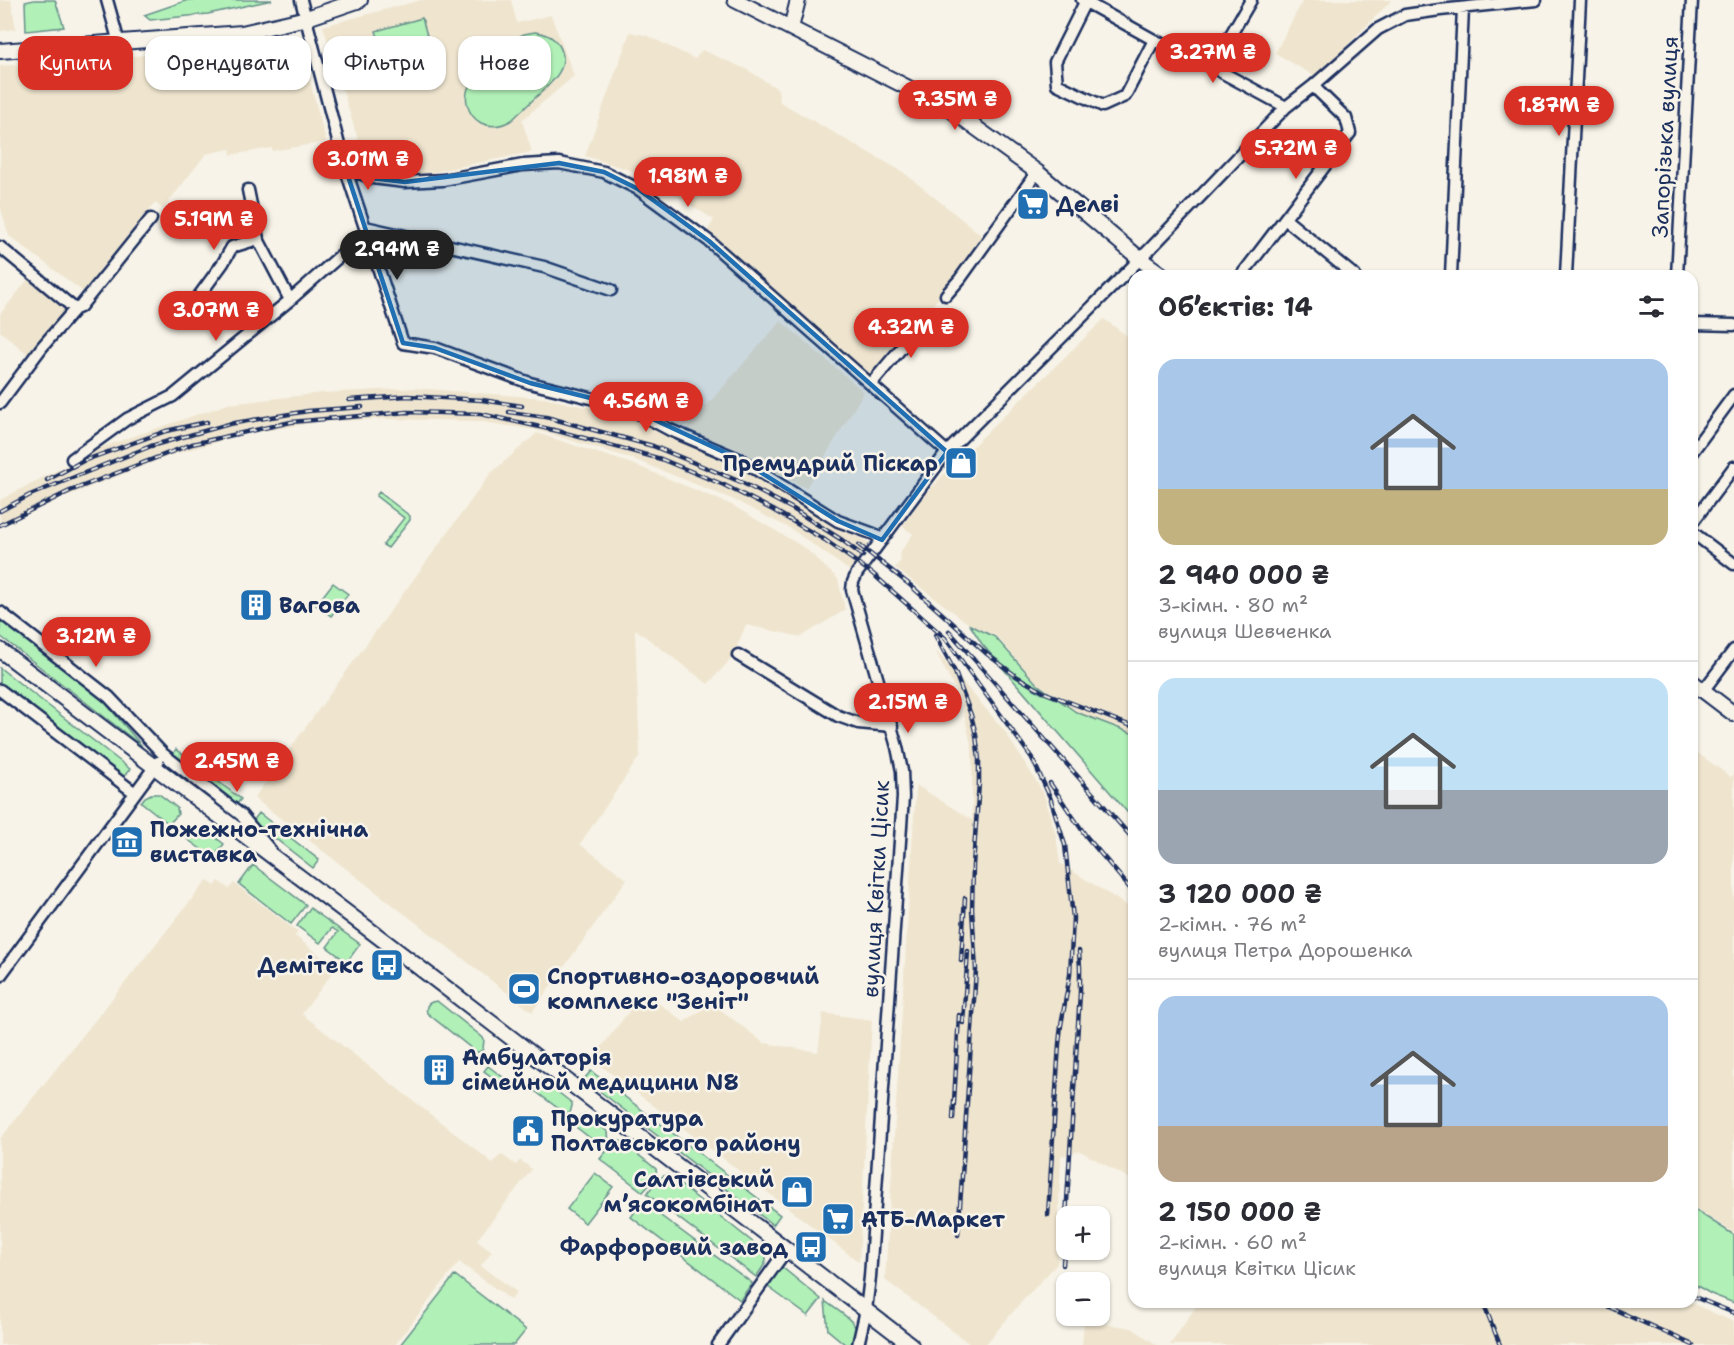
<!DOCTYPE html>
<html lang="uk">
<head>
<meta charset="utf-8">
<style>
  :root { --surface:#fff; --page:#f2f2f3; --text:#2b2b33; --muted:#7c7c81; --line:#e1e1e2; --accent:#d93025 }
  body { margin:0; font-family:"Shantell Sans",sans-serif; background:var(--page); color:var(--text); height:100vh; display:flex; flex-direction:column; font-size:22px; white-space:nowrap }
  * { box-sizing:border-box; margin:0 }
  p { font-size:20px; color:var(--muted) }
  .icon { flex:none; width:33px; height:33px; fill:none; stroke:currentColor; stroke-width:2; stroke-linecap:round; stroke-linejoin:round }
  .map { position:relative; flex:1; overflow:hidden }
  .side { position:absolute; left:1128px; top:270px; width:570px; height:1038px; display:flex; flex-direction:column; background:var(--surface); border-radius:18px; box-shadow:0 2px 4px #0004 }
  .side>* { flex:none }
  .top-card { position:absolute; left:18px; top:36px; width:570px; height:54px; display:flex; gap:12px }
  .tools { position:absolute; left:1056px; top:1206px; display:grid; gap:12px }
  .tools a { display:grid; place-items:center; width:54px; height:54px; border-radius:12px; background:var(--surface); box-shadow:0 2px 4px #0004; font-size:30px }
  .price { position:absolute; translate:-50% -51px; padding:0 14px; border-radius:21px; background:var(--accent); color:#fff; font-size:20px; line-height:39px; filter:drop-shadow(0 2px 3px #0008) }
  .price::after { content:''; position:absolute; left:50%; top:36px; width:18px; height:14px; margin-left:-9px; background:inherit; clip-path:polygon(0 0,100% 0,50% 100%) }
  .price.on { background:#222; color:#fff }
  ul { padding:0; list-style:none }
  li { display:grid; align-content:center; gap:12px; height:318px; padding:0 30px }
  li+li { border-top:2px solid var(--line) }
  li span { display:grid; place-items:center; height:186px; border-radius:18px; color:#555 }
  li>.icon { margin-inline-start:auto }
  span .icon { width:108px; height:108px; fill:#fffc; stroke-width:1 }
  li b { font-size:26px }
  h2 { display:flex; justify-content:space-between; align-items:center; height:72px; padding:0 30px; font-size:26px }
  .tag { padding:0 21px; border-radius:18px; background:var(--surface); box-shadow:0 2px 4px #0004; font-size:21px; line-height:54px }
  .tag.on { background:var(--accent); color:#fff }
  .map>svg:first-child { display:block }
  .built { fill:#efe5cf }
  .green { fill:#b1f0b7; stroke:#66908a; stroke-width:1.5 }
  .lines { fill:none; stroke-linecap:round; stroke-linejoin:round }
  .minor-casing { stroke:#1b2f5e; stroke-width:15 }
  .major-casing { stroke:#1b2f5e; stroke-width:18 }
  .minor { stroke:#f7f3e8; stroke-width:10 }
  .major { stroke:#f7f3e8; stroke-width:14 }
  .rail-casing { stroke:#1b2f5e; stroke-width:4.5 }
  .rail { stroke:#f7f3e8; stroke-width:2; stroke-dasharray:7; stroke-linecap:butt }
  .marked { fill:#1f6fb2; fill-opacity:0.2; stroke:#1f6fb2; stroke-width:4.5; stroke-linejoin:round }
  .labels { text-anchor:middle; dominant-baseline:central; stroke-width:5; stroke-linejoin:round; paint-order:stroke }
  .street-label { font-size:22px; fill:#1b2f5e; stroke:#f7f3e8 }
  .poi-label { font-size:22px; font-weight:bold; fill:#1b2f5e; stroke:#f7f3e8; text-anchor:start }
</style>
</head>
<body>
<div class="map">
<svg width="1734" height="1345" viewBox="0 0 1734 1345">
  <rect width="100%" height="100%" fill="#f7f3e8"/>
  <filter id="ink" filterUnits="userSpaceOnUse"><feTurbulence type="fractalNoise" baseFrequency=".0167" numOctaves="2"/><feDisplacementMap in="SourceGraphic" scale="12" xChannelSelector="R" yChannelSelector="G"/><feConvolveMatrix kernelMatrix="1 2 1 2 8 2 1 2 1" color-interpolation-filters="sRGB"/></filter>
  <g filter="url(#ink)">
    <path class="built" d="M0,0H11L16,29L0,31Z
      M421,0H511L517,23L551,15L574,76L522,120L532,152L424,174L367,169L323,26Z
      M1303,0H1392L1316,77L1275,53Z
      M630,32L648,36L695,59L702,50L746,69L778,89L780,102L903,172L985,238L953,281L872,377L708,230L714,220L645,175L585,156Z
      M270,42L298,54H303L326,142L272,151V148L231,155L230,149L206,154L163,209L155,203L86,294L9,236L0,206V66L213,50Z
      M30,277L69,310L31,357L0,331V314Z
      M1104,319L1134,341V752L1037,683L996,636L969,624L895,568L901,560L899,554L913,534L902,526L921,500L943,475Z
      M781,321L864,392L806,488L686,429Z
      M415,388L544,398L639,418L732,461L820,512L871,545L850,571L791,529L732,499L633,459L536,430L475,421L384,419L318,422L245,434L171,455L67,496L0,527V500L99,448L228,404L322,393Z
      M537,433L635,465L732,505L805,548L838,579L845,610L801,637L746,625L732,658L708,684L635,629L640,756L580,844L627,879L532,1012L254,798L491,473Z
      M935,650L1004,730L1043,792L1056,835L1060,863L1134,910V1181L1080,1151L1061,1156L1057,1264L1018,1306L985,1345H971L885,1280L916,785L972,820V749L961,701Z
      M1692,749L1731,777L1734,774V1233L1692,1206Z
      M207,880L215,886L219,881L229,889L234,883L298,932L295,936L336,968L302,1014L493,1163L501,1154L516,1165L520,1160L532,1169L477,1240L492,1251L481,1266L517,1292L511,1300L459,1262L395,1345H0V1139Z
      M644,992L684,1022L712,1003L764,1043L818,1052L823,1013L872,1020L859,1262L592,1059Z
      M1199,1302H1689L1734,1322V1345H1170Z
      M1084,1321L1132,1328L1157,1345H1082Z"/>
    <path class="green" d="M34,0H55L64,27L26,31L25,2Z
      M188,0H272L208,14L150,20L144,15Z
      M422,18L434,60L389,73L376,31Z
      M535,32C544,33 553,36 559,45C572,67 551,83 536,97C528,105 520,112 512,120C502,126 492,128 481,123C467,115 462,96 471,83C481,69 505,50 518,37L524,34Z
      M379,492L410,516V520L388,548L383,545L404,518L376,496Z
      M333,583L348,594L331,616L316,605Z
      M0,615L90,685L142,746L0,636Z
      M970,625L995,637L1037,684L1076,712L1134,734V820L982,644Z
      M0,668L130,769L121,780L0,686Z
      M176,749L241,799L235,806L171,757Z
      M151,794H159L177,808L178,814L169,824L141,802L145,797Z
      M259,813L319,860L313,868L253,821Z
      M200,828L205,829L224,844L213,858L187,839L194,831Z
      M253,865L306,905L291,924L239,884Z
      M310,908L360,944L347,962L327,947L338,932L332,928L320,943L297,926Z
      M437,1001L481,1036L484,1039L483,1049L479,1052H476L427,1013C425,1005 429,1002 437,1001Z
      M488,1066L516,1087L512,1092L484,1071Z
      M591,1071L780,1215L773,1225L584,1079Z
      M536,1078L541,1079L572,1103V1106L570,1113L563,1112L531,1088L530,1085Z
      M585,1114L608,1132L609,1142L603,1148L572,1124L581,1115Z
      M621,1141L656,1169C658,1178 648,1186 643,1192L600,1159L614,1142Z
      M595,1173L613,1187L585,1223L567,1209Z
      M668,1175L764,1251C770,1260 762,1268 756,1277L647,1194C653,1186 658,1176 668,1175Z
      M642,1202L752,1283L740,1300L631,1217Z
      M1692,1208L1734,1235V1303L1711,1294L1692,1283Z
      M778,1268H783L821,1299L808,1316L764,1284Z
      M455,1275L526,1330L514,1345H400Z
      M825,1301C832,1307 857,1321 856,1331C856,1335 853,1341 852,1345H846L828,1330Z"/>
    <g class="lines">
      <defs>
        <path id="minor" d="M107,0L119,43
          M301,0L344,164L403,343L435,348L530,383L627,407L670,430L741,460L838,521L874,534L882,540
          M1082,0L1154,40L1212,67L1286,107L1313,86L1378,29L1405,15L1440,10L1536,0
          M1085,2L1055,62L1057,84L1103,106L1125,96L1154,40
          M1212,67L1251,0
          M344,164L357,172L372,178L405,182L443,180L523,165L559,163L604,172L638,189L709,241L947,452
          M248,190L258,239L290,300
          M1285,219L1355,276
          M365,227L544,267L611,290
          M0,247L75,309
          M1241,276L1350,133L1346,118L1313,86
          M1451,276L1463,8
          M1566,276L1580,0
          M1677,276L1692,0
          M946,295L960,279L1037,172
          M196,300L223,263L232,247L258,239
          M1692,324L1734,325
          M871,384L930,314
          M0,403L42,347L75,309L80,307L151,219
          M1692,452L1734,395
          M72,459L127,419L173,396L290,300L367,232
          M1692,523L1734,467
          M1692,532L1734,564
          M0,612L109,697L163,754L241,815L271,851
          M738,655L838,716L858,723L892,726
          M0,690L135,793
          M1703,691L1734,650
          M0,976L158,762
          M718,1345L787,1249
          M858,1345L866,1310L870,1277L903,797L902,771L897,747L852,590L853,582L857,573L947,452L1148,251L1286,107"/>
        <path id="major" d="M735,0L950,109L1037,172L1140,259L1164,276
          M791,28L798,0
          M0,51L242,33L307,18L360,0
          M0,650L437,981L911,1345
          M1692,682L1734,714"/>
      </defs>
      <use href="#minor" class="minor-casing"/>
      <use href="#major" class="major-casing"/>
      <use href="#minor" class="minor"/>
      <use href="#major" class="major"/>
      <defs>
        <path id="rail" d="M349,400L407,396L482,400L522,406
          M509,412L546,417L653,446L741,482L793,509L842,540L863,556
          M47,480L83,461L166,431L207,422
          M0,511L30,495L151,446L229,424L308,411L362,407
          M0,525L70,491L192,444L291,422L407,412L481,414L558,431L661,459L724,485L773,510L825,540L873,574L945,638L1032,758L1050,797L1065,845L1073,918L1070,975L1061,1025L1059,1044L1048,1215
          M859,545L910,585L987,654L1016,676L1043,692L1134,727
          M949,631L1134,840
          M935,635L955,672L971,715L976,735L979,760V783L973,865L972,910L976,970L958,1235
          M1050,783L1086,836L1134,893
          M961,961L965,898
          M963,1023L968,951
          M953,1119L959,1015
          M1063,1265L1080,993V968L1079,951
          M1692,1296L1734,1313
          M1483,1302L1500,1345
          M1598,1302L1693,1345"/>
      </defs>
      <use href="#rail" class="rail-casing"/>
      <use href="#rail" class="rail"/>
    </g>
  </g>
  <path class="marked" d="M559,163L604,172L638,189L709,241L947,452L882,540L838,521L741,460L627,407L530,383L435,348L403,343L344,164L372,178L405,182Z"/>
  <defs>
    <symbol id="supermarket-square" viewBox="-11 -11 22 22"><rect x="-9" y="-9" width="18" height="18" rx="4" fill="#1f6fb2" stroke="#f7f3e8"/><path d="M-6-5.5h2.5l.6 2H6L4.5 2H-2.5L-4.4-4H-6ZM-1.5 3.2a1.3 1.3 0 1 0 .1 0ZM3 3.2a1.3 1.3 0 1 0 .1 0Z" fill="#fff"/></symbol>
    <symbol id="shop-square" viewBox="-11 -11 22 22"><rect x="-9" y="-9" width="18" height="18" rx="4" fill="#1f6fb2" stroke="#f7f3e8"/><path d="M-5-2.5h2.3a2.7 3.5 0 0 1 5.4 0H5L5.5 6h-11ZM-1.5-2.5h3a1.5 2.3 0 0 0-3 0Z" fill="#fff"/></symbol>
    <symbol id="building-square" viewBox="-11 -11 22 22"><rect x="-9" y="-9" width="18" height="18" rx="4" fill="#1f6fb2" stroke="#f7f3e8"/><path d="M-4-6H4V6H1V3H-1V6H-4ZM-2.5-4.3h1.7v1.8h-1.7ZM.8-4.3h1.7v1.8H.8ZM-2.5-1h1.7V.8h-1.7ZM.8-1h1.7V.8H.8Z" fill="#fff"/></symbol>
    <symbol id="museum-square" viewBox="-11 -11 22 22"><rect x="-9" y="-9" width="18" height="18" rx="4" fill="#1f6fb2" stroke="#f7f3e8"/><path d="M0-6L6-3V-2H-6V-3ZM-5-1h2V3h-2ZM-1-1h2V3h-2ZM3-1h2V3H3ZM-6 4H6V6H-6Z" fill="#fff"/></symbol>
    <symbol id="bus-square" viewBox="-11 -11 22 22"><rect x="-9" y="-9" width="18" height="18" rx="4" fill="#1f6fb2" stroke="#f7f3e8"/><path d="M-5-6H5V4H4V6H2V4H-2V6H-4V4H-5ZM-3.5-4V0h7V-4ZM-3.5 1.2v1.5H-2V1.2ZM2 1.2v1.5H3.5V1.2Z" fill="#fff"/></symbol>
    <symbol id="stadium-square" viewBox="-11 -11 22 22"><rect x="-9" y="-9" width="18" height="18" rx="4" fill="#1f6fb2" stroke="#f7f3e8"/><path d="M0-5a6.5 5 0 1 0 0 10a6.5 5 0 1 0 0-10ZM-3.5-1.8h7v3.6h-7Z" fill="#fff"/></symbol>
    <symbol id="civic-square" viewBox="-11 -11 22 22"><rect x="-9" y="-9" width="18" height="18" rx="4" fill="#1f6fb2" stroke="#f7f3e8"/><path d="M-.6-6.5H3V-4.5H.6V-3L4-1V1h2V6H-6V1h2V-1L-.6-3ZM-1.2 2.5V6h2.4V2.5Z" fill="#fff"/></symbol>
  </defs>
  <g fill-rule="evenodd">
    <use href="#supermarket-square" x="1014" y="185" width="38" height="38"/>
    <use href="#shop-square" x="942" y="444" width="38" height="38"/>
    <use href="#building-square" x="237" y="586" width="38" height="38"/>
    <use href="#museum-square" x="108" y="823" width="38" height="38"/>
    <use href="#bus-square" x="368" y="946" width="38" height="38"/>
    <use href="#stadium-square" x="505" y="970" width="38" height="38"/>
    <use href="#building-square" x="420" y="1051" width="38" height="38"/>
    <use href="#civic-square" x="509" y="1112" width="38" height="38"/>
    <use href="#shop-square" x="778" y="1173" width="38" height="38"/>
    <use href="#supermarket-square" x="819" y="1200" width="38" height="38"/>
    <use href="#bus-square" x="792" y="1228" width="38" height="38"/>
  </g>
  <g class="labels">
    <g class="street-label">
      <text transform="translate(1665 137) rotate(-87)">Запорізька вулиця</text>
      <text transform="translate(876 889) rotate(-87)">вулиця Квітки Цісик</text>
    </g>
    <g class="poi-label">
      <text x="1056" y="204">Делві</text>
      <text x="938" y="463" text-anchor="end">Премудрий Піскар</text>
      <text x="279" y="605">Вагова</text>
      <text x="150" y="829">Пожежно-технічна<tspan x="150" dy="25">виставка</tspan></text>
      <text x="364" y="965" text-anchor="end">Демітекс</text>
      <text x="547" y="976">Спортивно-оздоровчий<tspan x="547" dy="25">комплекс "Зеніт"</tspan></text>
      <text x="462" y="1057">Амбулаторія<tspan x="462" dy="25">сімейной медицини N8</tspan></text>
      <text x="551" y="1118">Прокуратура<tspan x="551" dy="25">Полтавського району</tspan></text>
      <text x="774" y="1179" text-anchor="end">Салтівський<tspan x="774" dy="25">мʼясокомбінат</tspan></text>
      <text x="861" y="1219">АТБ-Маркет</text>
      <text x="788" y="1247" text-anchor="end">Фарфоровий завод</text>
    </g>
  </g>
</svg>
<div class="tools">
<a>+</a>
<a>−</a>
</div>
<b class="price" style="left:1213px;top:84px">3.27M ₴</b>
<b class="price" style="left:955px;top:131px">7.35M ₴</b>
<b class="price" style="left:1559px;top:137px">1.87M ₴</b>
<b class="price" style="left:1296px;top:180px">5.72M ₴</b>
<b class="price" style="left:368px;top:191px">3.01M ₴</b>
<b class="price" style="left:688px;top:208px">1.98M ₴</b>
<b class="price" style="left:214px;top:251px">5.19M ₴</b>
<b class="price on" style="left:397px;top:281px">2.94M ₴</b>
<b class="price" style="left:216px;top:342px">3.07M ₴</b>
<b class="price" style="left:911px;top:359px">4.32M ₴</b>
<b class="price" style="left:646px;top:433px">4.56M ₴</b>
<b class="price" style="left:96px;top:668px">3.12M ₴</b>
<b class="price" style="left:908px;top:734px">2.15M ₴</b>
<b class="price" style="left:237px;top:793px">2.45M ₴</b>
<div class="top-card">
<a class="tag on">Купити</a>
<a class="tag">Орендувати</a>
<a class="tag">Фільтри</a>
<a class="tag">Нове</a>
</div>
<section class="side">
<h2>Об’єктів: 14<svg class="icon" aria-label="filters" viewBox="0 0 24 24"><path d="M4 7h16M4 17h16"/><circle cx="9" cy="7" r="2"/><circle cx="15" cy="17" r="2"/></svg></h2>
<ul>
<li><span style="background:linear-gradient(#a9c7e8 70%,#c2b280 0)"><svg class="icon" aria-label="home" viewBox="0 0 24 24"><path d="M3 11l9-7 9 7M6 9v11h12V9"/></svg></span><div><b>2 940 000 ₴</b><p>3-кімн. · 80 m²</p><p>вулиця Шевченка</p></div></li>
<li><span style="background:linear-gradient(#bfe0f5 60%,#9aa5b1 0)"><svg class="icon" aria-label="home" viewBox="0 0 24 24"><path d="M3 11l9-7 9 7M6 9v11h12V9"/></svg></span><div><b>3 120 000 ₴</b><p>2-кімн. · 76 m²</p><p>вулиця Петра Дорошенка</p></div></li>
<li><span style="background:linear-gradient(#a9c7e8 70%,#b9a48a 0)"><svg class="icon" aria-label="home" viewBox="0 0 24 24"><path d="M3 11l9-7 9 7M6 9v11h12V9"/></svg></span><div><b>2 150 000 ₴</b><p>2-кімн. · 60 m²</p><p>вулиця Квітки Цісик</p></div></li>
</ul>
</section>
</div>
</body>
</html>
